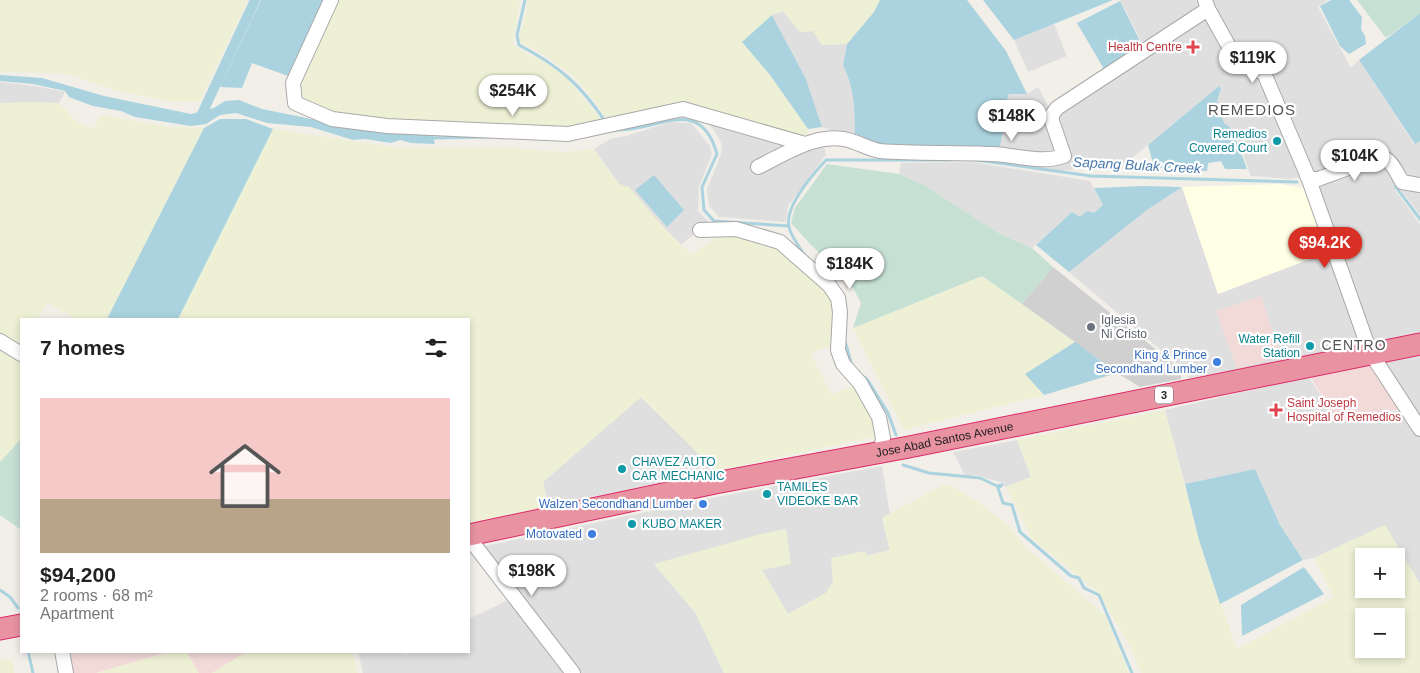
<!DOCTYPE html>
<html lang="en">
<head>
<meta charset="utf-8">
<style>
  :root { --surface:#fff; --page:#f6f6f6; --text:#222; --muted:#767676; --line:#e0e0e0; --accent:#d93025 }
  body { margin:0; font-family:Helvetica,sans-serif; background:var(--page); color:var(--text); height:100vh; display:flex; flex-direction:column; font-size:19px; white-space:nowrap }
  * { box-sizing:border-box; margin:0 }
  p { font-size:16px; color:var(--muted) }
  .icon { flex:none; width:28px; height:28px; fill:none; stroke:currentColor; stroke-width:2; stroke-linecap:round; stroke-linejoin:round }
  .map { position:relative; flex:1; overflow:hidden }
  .panel { position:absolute; left:20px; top:318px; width:450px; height:335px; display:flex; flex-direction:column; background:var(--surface); border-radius:0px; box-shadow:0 2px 8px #0003 }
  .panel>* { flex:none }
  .buttons { position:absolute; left:1355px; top:548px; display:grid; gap:10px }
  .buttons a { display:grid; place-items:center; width:50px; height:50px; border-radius:0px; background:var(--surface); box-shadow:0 2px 8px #0003; font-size:25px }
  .price { position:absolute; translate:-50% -42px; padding:0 11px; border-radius:18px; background:#fff; color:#222; font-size:16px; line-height:32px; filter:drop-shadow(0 1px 2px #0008) }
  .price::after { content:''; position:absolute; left:50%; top:30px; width:15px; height:11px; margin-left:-8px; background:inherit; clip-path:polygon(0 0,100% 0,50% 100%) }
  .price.on { background:var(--accent); color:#fff }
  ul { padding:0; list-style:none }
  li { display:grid; align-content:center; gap:10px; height:265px; padding:0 20px }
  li+li { border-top:1px solid var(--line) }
  li span { display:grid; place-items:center; height:155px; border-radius:0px; color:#555 }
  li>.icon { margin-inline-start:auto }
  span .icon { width:90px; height:90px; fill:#fffc; stroke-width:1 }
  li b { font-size:21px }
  h2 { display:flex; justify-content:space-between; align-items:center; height:60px; padding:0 20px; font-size:21px }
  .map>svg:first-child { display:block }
  .residential { fill:#e0dfdf }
  .commercial { fill:#f2dad9 }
  .education { fill:#ffffe5 }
  .religious { fill:#d0d0d0 }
  .farmland { fill:#eef0d5; fill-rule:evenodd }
  .wetland { fill:#c6e0d4 }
  .water { fill:#aad3df }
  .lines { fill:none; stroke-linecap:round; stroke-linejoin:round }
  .stream { stroke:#aad3df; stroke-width:3 }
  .canal { stroke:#aad3df; stroke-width:10 }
  .minor-casing { stroke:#a9a9a9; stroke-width:16 }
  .highway-casing { stroke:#dc2a67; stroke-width:23 }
  .minor { stroke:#fff; stroke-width:14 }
  .highway { stroke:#e892a2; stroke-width:21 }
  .health-dot { fill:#e0444e; stroke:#fff; stroke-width:2 }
  .culture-dot { fill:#0f9aa8; stroke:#fff; stroke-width:2 }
  .worship-dot { fill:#6b7280; stroke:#fff; stroke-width:2 }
  .shop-dot { fill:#3f7fe0; stroke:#fff; stroke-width:2 }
  .labels { text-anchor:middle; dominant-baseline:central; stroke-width:4.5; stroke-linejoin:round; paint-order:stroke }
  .shield { fill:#fff; stroke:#646464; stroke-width:1 }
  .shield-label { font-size:11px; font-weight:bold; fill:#222 }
  .health-label { font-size:12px; fill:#be3a42; stroke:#fff; text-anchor:end }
  .culture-label { font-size:12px; fill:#0d838f; stroke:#fff; text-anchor:start }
  .worship-label { font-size:12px; fill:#5b616d; stroke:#fff; text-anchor:start }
  .shop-label { font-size:12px; fill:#366cbe; stroke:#fff; text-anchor:end }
  .street-label { font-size:12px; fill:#222; stroke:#fff }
  .water-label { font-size:14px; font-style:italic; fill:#4a7aab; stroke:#fff }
  .neighbourhood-label { font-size:14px; letter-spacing:1px; fill:#555; stroke:#fff }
  .quarter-label { font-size:15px; letter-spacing:1px; fill:#555; stroke:#fff }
</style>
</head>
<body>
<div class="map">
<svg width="1420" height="673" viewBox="0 0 1420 673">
  <rect width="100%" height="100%" fill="#f2efe9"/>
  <path class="residential" d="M1120,0H1201L1204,8L1144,47Z
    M1207,0H1327L1318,7L1351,68L1359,60L1414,144L1420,141V215L1399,187L1385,155L1378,152L1366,160L1314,179L1266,72L1246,64Z
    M783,11L800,32L813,30L822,45L847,44L843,65L851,79L855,104V138L822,127L806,79L772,15Z
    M1206,16L1260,77L1304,176L1290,179L1251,176L1233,129L1224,124L1217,101L1221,89L1219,86L1126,163L1053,172L1032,170V160L1067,156L1057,112Z
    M1054,24L1067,56L1028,72L1014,40Z
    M0,82L35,86L65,92L59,103H0Z
    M1038,87L1050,109L1062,155L1018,157L1000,147L1003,129L1014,114L1006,105L1009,94H1027Z
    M671,122L691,123L710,146L712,154L699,187L698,211L709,222L681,245L619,184L594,149L610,139L626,136Z
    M709,123L823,142L826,155L788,206L786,222L719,217L709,206L707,189L722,152L721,142Z
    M1378,158L1393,173L1395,190L1420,224V334L1370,345L1314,181Z
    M972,162L1090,181L1103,205L1094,213L1080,218L1072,212L1032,248L1000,234L924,185L899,174L901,163Z
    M1182,187L1218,294L1331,251L1363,347L1189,378L1186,372L1175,362L1069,272L1147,210Z
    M1420,353V423L1378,360Z
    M1309,377L1338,423L1404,409L1420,432V584L1385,525L1314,558L1303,560L1280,525L1255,469L1185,484L1165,410Z
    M641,397L716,471L548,506L543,482Z
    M1017,440L1031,477L1006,487L1000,482L975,475L965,476L953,452Z
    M882,466L890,514L882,519L890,550L866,556L865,551L833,575V582L826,593L788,614L762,570L654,564L695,612L724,673H579L486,551L485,546L717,497Z
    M510,599L568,673H363L358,651H402L405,655L410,651H469V619Z"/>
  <path class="commercial" d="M1261,296L1281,356L1237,369L1216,311Z
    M1374,362L1404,408L1338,422L1310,376Z
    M64,651H173L96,673H69Z
    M186,651H248L212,673H199Z"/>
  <path class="education" d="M1280,184L1309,189L1331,251L1218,294L1182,187Z"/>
  <path class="religious" d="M1053,267L1174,364L1181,371V379L1140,387L1117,373L1022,304Z"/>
  <path class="farmland" d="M0,0H248L200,101L173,102L117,91L68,74L0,72Z
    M336,0H520L513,44L525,53L542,60L569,80L602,121L566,128L387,120L330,113L301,97L297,89Z
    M527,0H880L874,12L847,44L822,45L813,31L800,32L783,11L772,15L742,42L770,75L808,129V141L680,104L607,119L591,96L572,75L544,55L520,42L519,36L527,10Z
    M31,102L59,103L77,122L93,128L100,115L170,127L204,128L107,319H71L72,316L47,303L38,319H21V346L0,335V103Z
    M273,129L401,148H511L564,152L594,149L619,184L629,187L665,229L692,255L716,237L735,234L777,245L835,298L833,345L811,353L831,395L857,384L874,419L878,436L716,471L641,397L543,482L548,506L469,523V319H178Z
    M982,276L1075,342L1025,374L1044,395L904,430L853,328Z
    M0,346L21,359V439L0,462Z
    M1165,410L1199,540L1237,649L1334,597L1314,558L1385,525L1420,584V673H1141L1130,646L1098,592L1032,539L1006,487L1031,477L1017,440ZM1364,556H1396V589H1364ZM1364,616H1396V649H1364Z
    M943,485H951L985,507L1007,525L1030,551L1105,615L1129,673H724L695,612L654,564L761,534L786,529L791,564L762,570L788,614L826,593L833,582L831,558L865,551L866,556L890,550L882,518Z
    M173,651H186L199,673H96Z
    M248,651H352L358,673H212Z
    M12,659L15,673H0V661Z"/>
  <path class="wetland" d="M1357,0H1420V13L1386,38Z
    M827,164L899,174L924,185L1000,234L1032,248L1053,267L1022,304L982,276L853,328L861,303L849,280L811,245L791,223L795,208Z
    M21,439V530L0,515V462Z"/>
  <path class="water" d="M261,0H327L291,77L252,63L242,88L220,87Z
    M880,0H967L1006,51L1027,94H1009L1005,106L1014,114V124L1003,129L1000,147L870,144L855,138C855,112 855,88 843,65L847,44L874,12Z
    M983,0H1113L1014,40Z
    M1331,0H1349L1362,17L1361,29L1365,36L1366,44L1349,54L1340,46L1320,6Z
    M1120,1L1141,43L1104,69L1077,23Z
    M1420,13V141L1415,144L1359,60Z
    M772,15L806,79L822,127L808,129L770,75L742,42Z
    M0,75L42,78L104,96L191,114L214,108L225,101L239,100L262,109L336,124L432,132L435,144L411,143L400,140L391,143L365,139L353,140L311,127L267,123L236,113L220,115L206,124L191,126L135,117L121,111L93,106L69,97L65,91L33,84L0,81Z
    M1219,86L1221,89L1217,101L1224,123L1232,129L1247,169H1225L1221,161L1208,163L1207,171L1154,167L1148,145Z
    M220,119H246L273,129L178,319H107L204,128Z
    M654,175L684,210L667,227L635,190Z
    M1144,186L1182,187L1147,210L1069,272L1036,245L1072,212L1080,217L1087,211L1094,213L1103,205L1094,188Z
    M1075,342L1117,373L1044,395L1025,374Z
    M1255,469L1280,525L1303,560L1220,604L1199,540L1185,484Z
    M1304,567L1324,594L1242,636L1241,605Z"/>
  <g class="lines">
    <path class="stream" d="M525,0L517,35L519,45C559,66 580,84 605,121
      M615,130C657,132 700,93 717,154L702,187L704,210L714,221L789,226
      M431,138L490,137
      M976,160L1091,176L1297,182
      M1352,173L1368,169
      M1396,182V187L1420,219
      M804,254C799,247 791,236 789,227C784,207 814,173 826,160H950
      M845,341L852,366
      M861,375L867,379L888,413L896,435
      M903,465L929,473L980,478L997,486L1002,485L998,488L1003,503L1012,505L1020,532L1071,576L1079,578L1084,588L1099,595L1132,673
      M0,590L10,597L18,608
      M28,651L33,673"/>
    <path class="canal" d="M200,118L255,0"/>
    <defs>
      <path id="minor" d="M331,0L293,83L295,103L332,119L387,126L568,134L683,109L805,144
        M1205,0L1208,9L1237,61L1264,73L1308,177L1370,352L1420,429
        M758,167C787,153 821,129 854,142C863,145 870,149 880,151C917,154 955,152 992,154C1017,155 1040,164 1064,156L1052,121V115L1057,108L1208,9
        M1307,176L1313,179H1318C1330,175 1379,155 1386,159C1393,163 1398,175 1402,182L1420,185
        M700,230L736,229L780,242L829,285L838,298L840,312L838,350L843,364L860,383L879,417L883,438L881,452
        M0,341L21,354
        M469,538L573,673
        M62,651L66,673"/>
      <g id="highway">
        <path id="s1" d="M469,535L715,483L909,447L1420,344"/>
        <path d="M0,629L21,625"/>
      </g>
    </defs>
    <use href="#minor" class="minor-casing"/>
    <use href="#highway" class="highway-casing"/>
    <use href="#minor" class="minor"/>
    <use href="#highway" class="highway"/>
  </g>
  <g class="health-dot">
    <path d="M1190.5 39.5h5v5h5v5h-5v5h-5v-5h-5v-5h5z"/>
    <path d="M1273.5 402.5h5v5h5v5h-5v5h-5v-5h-5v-5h5z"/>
  </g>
  <g class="culture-dot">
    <circle cx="1277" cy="141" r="5"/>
    <circle cx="1310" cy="346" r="5"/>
    <circle cx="622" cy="469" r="5"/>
    <circle cx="767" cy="494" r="5"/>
    <circle cx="632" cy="524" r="5"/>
  </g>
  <circle class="worship-dot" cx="1091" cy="327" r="5"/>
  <g class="shop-dot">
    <circle cx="1217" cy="362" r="5"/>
    <circle cx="703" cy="504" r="5"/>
    <circle cx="592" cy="534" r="5"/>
  </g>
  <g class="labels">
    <rect class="shield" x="1155" y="386.5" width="18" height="17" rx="4"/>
    <g class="shield-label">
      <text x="1164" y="395">3</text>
    </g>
    <g class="health-label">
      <text x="1182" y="47">Health Centre</text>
      <text x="1287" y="403" text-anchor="start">Saint Joseph<tspan x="1287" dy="14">Hospital of Remedios</tspan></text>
    </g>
    <g class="culture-label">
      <text x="1267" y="134" text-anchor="end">Remedios<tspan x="1267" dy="14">Covered Court</tspan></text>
      <text x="1300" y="339" text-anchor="end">Water Refill<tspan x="1300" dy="14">Station</tspan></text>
      <text x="632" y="462">CHAVEZ AUTO<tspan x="632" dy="14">CAR MECHANIC</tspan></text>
      <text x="777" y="487">TAMILES<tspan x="777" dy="14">VIDEOKE BAR</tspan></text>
      <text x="642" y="524">KUBO MAKER</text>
    </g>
    <g class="worship-label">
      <text x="1101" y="320">Iglesia<tspan x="1101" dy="14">Ni Cristo</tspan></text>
    </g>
    <g class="shop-label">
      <text x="1207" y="355">King &amp; Prince<tspan x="1207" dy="14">Secondhand Lumber</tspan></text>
      <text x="693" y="504">Walzen Secondhand Lumber</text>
      <text x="582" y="534">Motovated</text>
    </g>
    <g class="street-label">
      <text stroke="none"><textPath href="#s1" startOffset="485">Jose Abad Santos Avenue</textPath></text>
    </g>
    <g class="water-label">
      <text transform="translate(1137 165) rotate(3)">Sapang Bulak Creek</text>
    </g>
    <g class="neighbourhood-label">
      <text x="1354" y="345">CENTRO</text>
    </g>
    <g class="quarter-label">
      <text x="1252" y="109">REMEDIOS</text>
    </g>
  </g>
</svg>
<div class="buttons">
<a>+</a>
<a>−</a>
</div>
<b class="price" style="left:1253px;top:84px">$119K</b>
<b class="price" style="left:513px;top:117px">$254K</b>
<b class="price" style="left:1012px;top:142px">$148K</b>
<b class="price" style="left:1355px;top:182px">$104K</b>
<b class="price on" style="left:1325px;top:269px">$94.2K</b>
<b class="price" style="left:850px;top:290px">$184K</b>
<b class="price" style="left:532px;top:597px">$198K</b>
<section class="panel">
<h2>7 homes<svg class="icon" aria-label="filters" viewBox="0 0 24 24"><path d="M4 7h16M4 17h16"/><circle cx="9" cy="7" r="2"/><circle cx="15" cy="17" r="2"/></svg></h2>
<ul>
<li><span style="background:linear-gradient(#f6c9c9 65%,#b9a48a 0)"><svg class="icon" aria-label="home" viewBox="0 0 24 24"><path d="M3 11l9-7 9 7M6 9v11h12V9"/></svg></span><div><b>$94,200</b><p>2 rooms · 68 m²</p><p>Apartment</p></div></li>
</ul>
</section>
</div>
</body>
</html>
